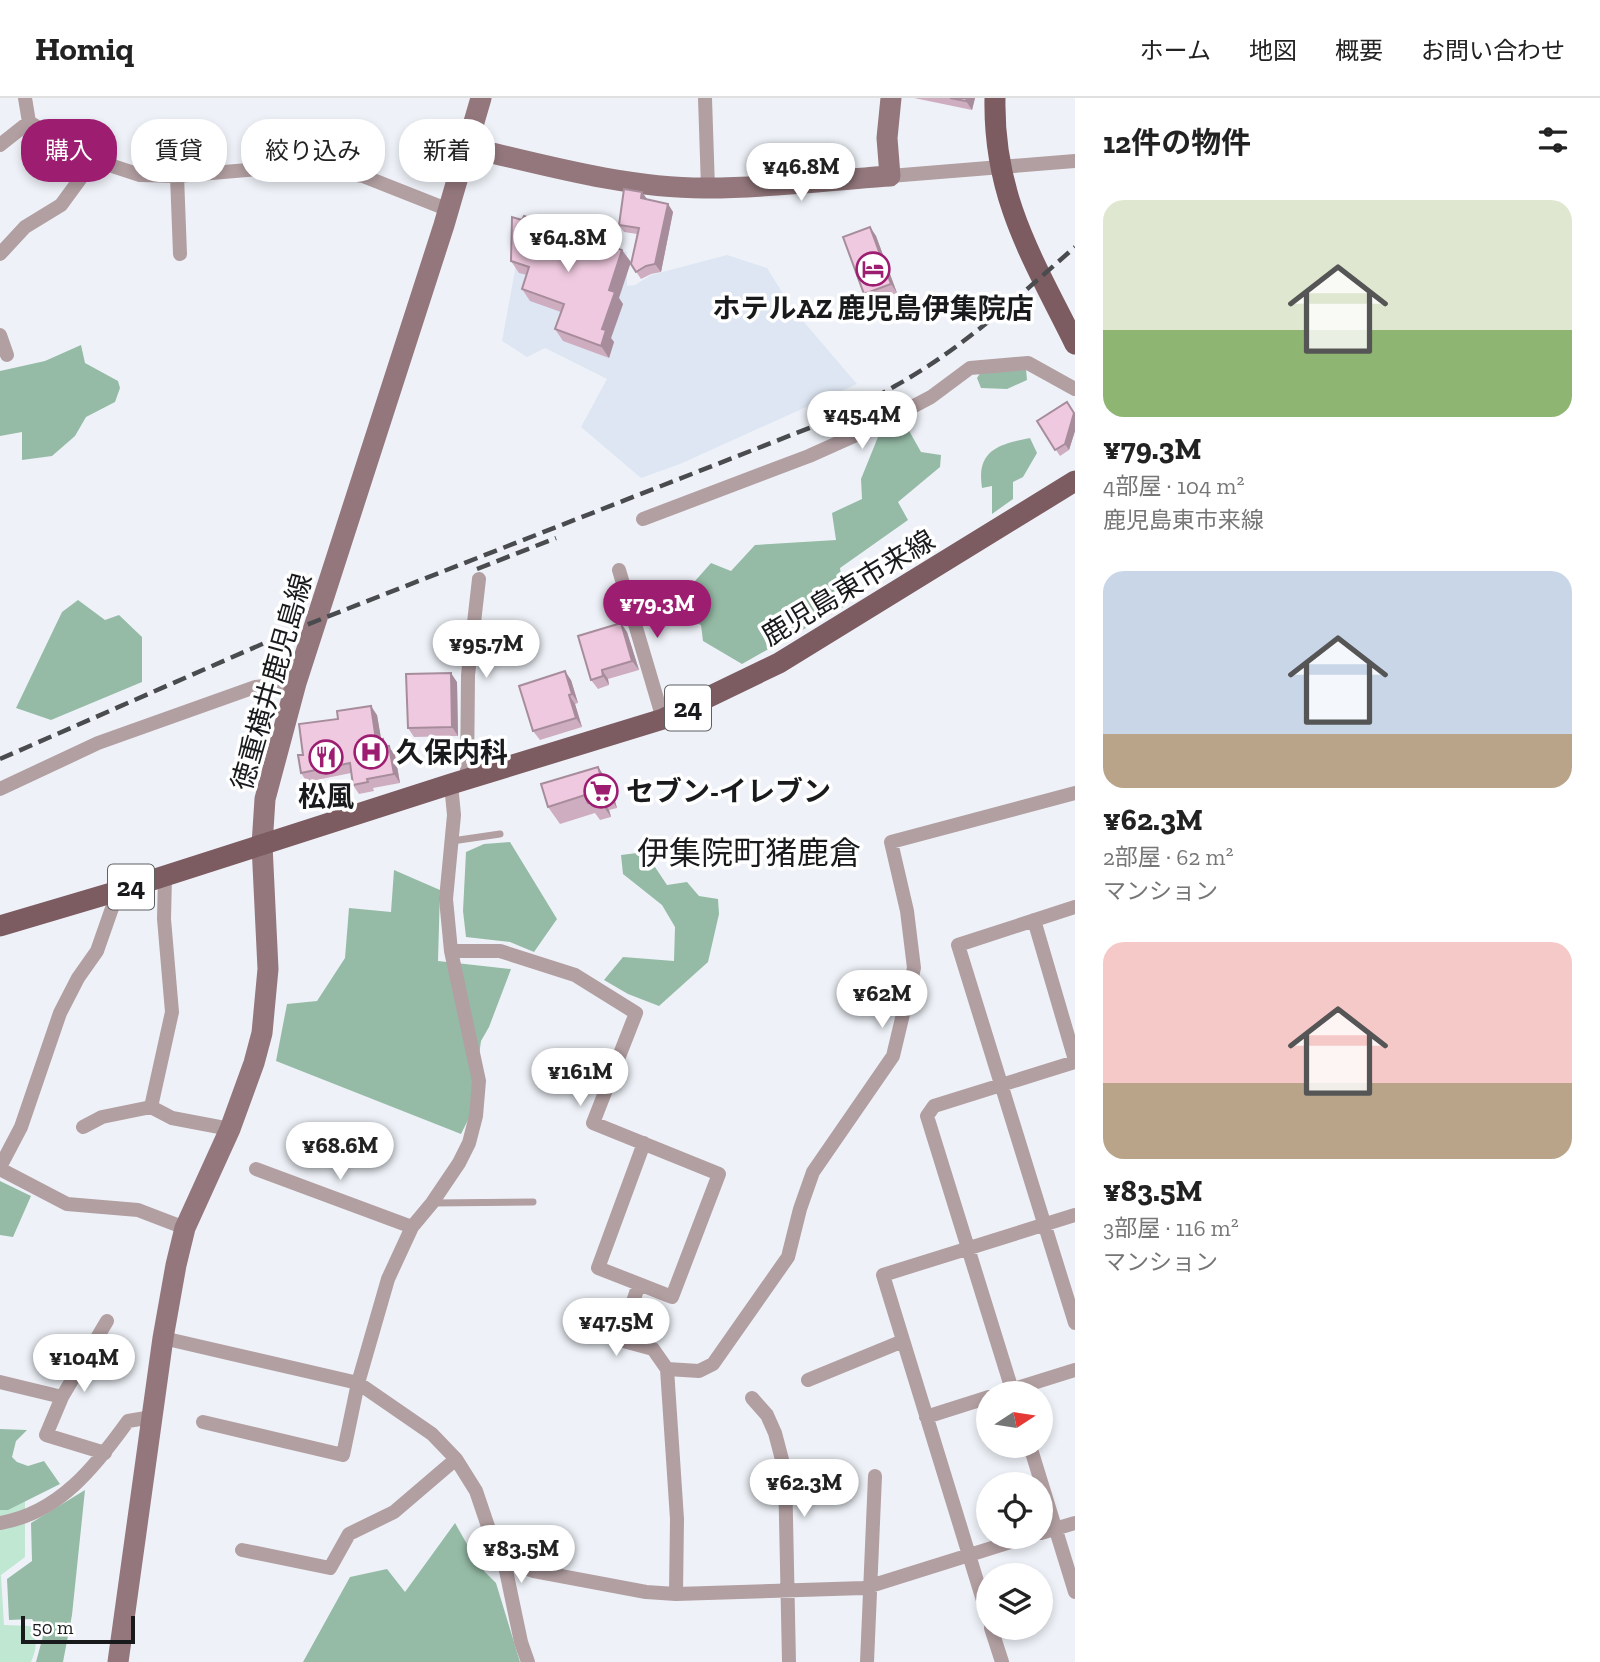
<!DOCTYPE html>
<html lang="ja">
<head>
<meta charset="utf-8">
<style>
  :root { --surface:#fff; --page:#f6f6f6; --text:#222; --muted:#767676; --line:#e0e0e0; --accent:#9d1d71 }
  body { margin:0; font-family:"Zilla Slab","Noto Sans JP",serif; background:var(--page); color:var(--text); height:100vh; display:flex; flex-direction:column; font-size:26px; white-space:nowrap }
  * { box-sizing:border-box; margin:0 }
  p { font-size:23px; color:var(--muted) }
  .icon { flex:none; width:38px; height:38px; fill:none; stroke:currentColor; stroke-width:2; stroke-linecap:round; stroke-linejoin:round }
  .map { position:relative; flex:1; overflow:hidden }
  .side { display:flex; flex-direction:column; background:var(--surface); width:525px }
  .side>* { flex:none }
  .hud { position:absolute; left:21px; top:21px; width:665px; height:63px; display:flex; gap:14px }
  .needle { width:46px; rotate:78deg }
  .tools { position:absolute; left:976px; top:1283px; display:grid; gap:14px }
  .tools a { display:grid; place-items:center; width:77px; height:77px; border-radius:50%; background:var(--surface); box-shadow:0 4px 10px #0003; font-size:35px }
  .scale { position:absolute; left:21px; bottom:18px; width:114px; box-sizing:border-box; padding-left:7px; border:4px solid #181a1c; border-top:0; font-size:19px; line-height:24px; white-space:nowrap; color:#181a1c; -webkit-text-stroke:5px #fff; paint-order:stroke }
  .price { position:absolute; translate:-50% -60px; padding:0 16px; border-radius:24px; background:#fff; color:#222; font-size:23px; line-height:46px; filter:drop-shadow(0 2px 4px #0008) }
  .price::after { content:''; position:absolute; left:50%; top:42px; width:21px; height:16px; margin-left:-10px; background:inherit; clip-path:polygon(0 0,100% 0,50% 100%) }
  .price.active { background:var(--accent); color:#fff }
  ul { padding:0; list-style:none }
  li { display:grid; align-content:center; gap:14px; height:371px; padding:0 28px }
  li span { display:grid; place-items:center; height:217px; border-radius:21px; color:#555 }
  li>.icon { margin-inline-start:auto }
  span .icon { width:126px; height:126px; fill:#fffc; stroke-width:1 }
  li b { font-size:30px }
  h2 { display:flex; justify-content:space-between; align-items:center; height:84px; padding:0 28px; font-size:30px }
  .tag { padding:0 24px; border-radius:28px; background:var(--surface); box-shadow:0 4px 10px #0003; font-size:24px; line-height:63px }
  .tag.active { background:var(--accent); color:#fff }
  header { display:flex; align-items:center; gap:42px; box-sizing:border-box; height:98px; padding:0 35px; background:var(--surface); border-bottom:2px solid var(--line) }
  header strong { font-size:33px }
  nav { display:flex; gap:38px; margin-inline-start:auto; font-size:24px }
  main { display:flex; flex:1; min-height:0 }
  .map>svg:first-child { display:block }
  .built { fill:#dde6f2 }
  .green { fill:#c0e7d1 }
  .forest { fill:#95bba6 }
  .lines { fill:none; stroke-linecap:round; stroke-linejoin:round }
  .lane { stroke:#b29fa2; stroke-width:7 }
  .street { stroke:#b29fa2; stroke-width:14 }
  .secondary { stroke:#93777c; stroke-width:21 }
  .primary { stroke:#7c5b61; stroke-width:21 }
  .rail { stroke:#494b4e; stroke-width:4.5; stroke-dasharray:14 7; stroke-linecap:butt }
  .wall { fill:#ceadc0 }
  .shaded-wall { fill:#a78d9c }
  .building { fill:#efc9df; stroke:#a78d9c; stroke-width:2 }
  .labels { text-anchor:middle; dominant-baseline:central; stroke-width:7; stroke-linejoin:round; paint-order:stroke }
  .shield { fill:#fff; stroke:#5d5f60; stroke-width:2 }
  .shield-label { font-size:26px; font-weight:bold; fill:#181a1c }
  .poi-label { font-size:28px; font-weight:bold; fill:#181a1c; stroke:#fff }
  .street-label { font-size:28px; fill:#181a1c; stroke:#fff }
  .quarter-label { font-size:32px; fill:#181a1c; stroke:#fff }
</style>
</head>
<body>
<header>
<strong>Homiq</strong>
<nav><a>ホーム</a><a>地図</a><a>概要</a><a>お問い合わせ</a></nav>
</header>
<main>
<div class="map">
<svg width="1075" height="1564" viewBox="0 0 1075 1564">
  <rect width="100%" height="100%" fill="#eef2f8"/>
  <path class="built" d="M532,126L627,154V188L635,187L651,177L727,157L767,170L792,210L857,286L680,366L641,380L581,329L607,281L545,250L527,259L502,243L515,172L517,127Z"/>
  <path class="green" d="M25,1402V1459L1,1477L4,1527L30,1528C38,1542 37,1550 31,1564H0V1405Z"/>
  <path class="forest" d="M81,247L85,265L118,283L120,290L115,304L86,319L75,338L52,358L22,362V334L0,338V273L45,263Z
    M1026,271L1027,282L1007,291L981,290L977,280L981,274Z
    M903,322L921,354L941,357L940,369L898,404L908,422L840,470L845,508L742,566L703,543L701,527L682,519L673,521L667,505L636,507L629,490L635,482L643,497L687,492L711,465L731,473L755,447L836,442L832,415L862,401L861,381L878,339Z
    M1030,340L1037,355L1023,379L1013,384V401L992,416V388L982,390C976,352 999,346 1030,340Z
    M78,502L105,522L119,517L142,539V584L51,622L16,610L62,514Z
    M510,744L557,821L534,854L510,844L466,839L463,813L466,754L484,746Z
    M645,754L667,787L687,784L699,798L718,801L719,816L708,864L659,908L628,896L604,882L623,859L674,863L675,829L662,807L623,776L621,757Z
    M394,772L440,792L438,863L511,871L489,929L481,943L471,1016L461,1036L276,963L287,906L317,903L345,860L349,810L391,814Z
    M0,1083L31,1098L13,1139L0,1137Z
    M0,1331L27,1332L16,1343L12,1359L17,1364L28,1368L44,1363L60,1386L8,1412H0Z
    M85,1392L72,1517L63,1564H36L43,1538L32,1521L9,1522L7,1481L32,1463L31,1425Z
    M455,1425L480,1469L496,1485L520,1564H303L350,1479L387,1471L405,1494Z"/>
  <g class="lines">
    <path class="lane" d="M452,743L500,736
      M433,1105L533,1104"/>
    <path class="street" d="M25,0L29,24
      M705,0L708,90
      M29,24L94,62L140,77L177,78L293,68L363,78L449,112
      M0,47L29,24
      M177,78L180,156
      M890,78L1075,63
      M0,156L25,129L61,107L94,62
      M0,237L7,257
      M643,421L809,358L876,328L931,299L970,270L1028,265L1075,291
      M619,472L663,621
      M467,681L468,577L479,481
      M0,691L98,645L255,589L296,585
      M165,778L164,821L172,914L151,1009L172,1020L230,1031
      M1075,809L958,847L1075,1225
      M1034,822L1075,962
      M451,853H500L575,877L636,915L593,1025L719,1076L672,1199L639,1186
      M83,1029L102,1019L151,1009
      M644,1045L598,1170L639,1186L620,1242L653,1251L667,1271L677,1421L676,1496
      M0,1069L21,1029L60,915L78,880L97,853L118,793
      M0,1071L67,1106L138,1112L185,1130
      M256,1071L412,1129
      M163,1240L358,1285L432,1336L456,1361L476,1393L495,1449L504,1463L534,1473L646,1494L676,1496L864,1490L1030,1438
      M667,1271L699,1273L713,1266L788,1159L800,1111L813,1074L893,958L914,870L907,813L891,744L1075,695
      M808,1282L903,1243
      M0,1284L62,1299
      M1001,1295L1075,1272
      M1013,1295L927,1018L934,1008L1075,964
      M752,1300L767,1317L775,1335L785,1373L789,1564
      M926,1319L989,1299
      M203,1324L343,1357L358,1285L388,1181L412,1129L432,1105L459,1065L469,1045L476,1018L479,983L451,853L446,801L454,717L451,686
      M1030,1348L1075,1494
      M105,1355L46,1337L62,1299L107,1223
      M0,1425C59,1415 95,1369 128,1323L152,1319
      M1041,1435L1075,1425
      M242,1452L330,1470L349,1436L394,1414L456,1361
      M504,1463L521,1544L528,1564
      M989,1522L883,1177L1075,1117
      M991,1530L1002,1564
      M867,1564L875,1378"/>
    <path class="secondary" d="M467,49C544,67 629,91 709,90C769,90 830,82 890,78L887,40L891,0
      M118,1564L163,1240L176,1167L185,1130L230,1031L254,965L262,935L268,871L262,747L265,701L296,585L444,127L481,0"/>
    <path class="primary" d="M995,0C993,99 1033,161 1075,246
      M0,828L118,793L451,686L663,621L779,565L1075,383"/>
    <path class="rail" d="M477,471L556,440
      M0,661L301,529L822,325C847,313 872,302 895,288C962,251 1018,199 1075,149"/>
  </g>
  <path class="wall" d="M914,0H975L972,12Z
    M647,102L668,106L673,114L661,174L651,176L641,181L631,166L637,136L624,134L619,127Z
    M870,129L876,138L897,195L870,205L864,196Z
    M511,163L619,200L623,206L611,240L614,244L609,260L563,243L555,231L561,214L530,203L522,191L527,177L519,175Z
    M1067,304L1075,316V333L1069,352L1060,358L1037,323Z
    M627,534L639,572L608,581L609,587L598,591L591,582Z
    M571,582L578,605L575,606L582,629L540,642L533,633Z
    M457,584L458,638L414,639L408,630Z
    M377,617L381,642L383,641L395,657L400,685L373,690L374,693L359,696L353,687L351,675L307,684L301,675L303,657Z
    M610,686L617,710L609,712L611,719L600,722L595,715L560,726L548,709Z"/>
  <path class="shaded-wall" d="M967,0H975L972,12L966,3Z
    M642,94L647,101L641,100Z
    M668,106L673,114L661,174L655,166Z
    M870,129L876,138L897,195L891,186Z
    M622,152L631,164L619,200L623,206L611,240L614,244L609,260L601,248L602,231L609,192Z
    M1067,304L1075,316V333L1069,352L1065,346Z
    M621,525L627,534L639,572L632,563Z
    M602,572L608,581L609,587L603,578Z
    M565,573L571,582L578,605L572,596Z
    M451,575L457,584L458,638L452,629Z
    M569,597L575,606L582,629L576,620Z
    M371,608L377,617L383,651L376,642Z
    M383,641L395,657L400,685L394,676L384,649Z
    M598,669L610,686L617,710L605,692Z
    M597,695L609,712L611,719L599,702Z"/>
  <path class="building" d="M950,0H967L966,3Z
    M624,91L642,94L641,100L668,106L655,166L646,168L636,174L631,166L639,130L619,127Z
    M524,118L622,152L609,192L615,194L602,231L606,232L601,248L555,231L564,206L522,191L529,169L511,163L512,119L522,122Z
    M870,129L891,186L864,196L843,139Z
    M1067,304L1074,315L1065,346L1055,352L1037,323Z
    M621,525L632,563L602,572L603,578L591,582L578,538Z
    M565,573L572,596L569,597L576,620L533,633L519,588Z
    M451,575L452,629L408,630L406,576Z
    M371,608L376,642L383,641L384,649L389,648L394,676L367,681L368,684L353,687L350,665L301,675L298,657H303L299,626L338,621L337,613Z
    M598,669L605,692L597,695L599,702L588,705L585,697L548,709L541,686Z"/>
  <defs>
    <symbol id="hotel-ring" viewBox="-11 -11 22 22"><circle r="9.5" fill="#fff" stroke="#9d1d71" stroke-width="1.5"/><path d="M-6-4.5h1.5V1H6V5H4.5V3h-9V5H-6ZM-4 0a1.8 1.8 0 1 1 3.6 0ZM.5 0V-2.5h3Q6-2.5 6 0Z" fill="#9d1d71"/></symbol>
    <symbol id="hospital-ring" viewBox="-11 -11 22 22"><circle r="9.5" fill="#fff" stroke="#9d1d71" stroke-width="1.5"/><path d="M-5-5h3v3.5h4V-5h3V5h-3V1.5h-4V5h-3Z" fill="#9d1d71"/></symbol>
    <symbol id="restaurant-ring" viewBox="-11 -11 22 22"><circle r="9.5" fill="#fff" stroke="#9d1d71" stroke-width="1.5"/><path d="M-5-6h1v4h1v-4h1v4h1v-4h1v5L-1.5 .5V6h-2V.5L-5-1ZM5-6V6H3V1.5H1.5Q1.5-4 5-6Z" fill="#9d1d71"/></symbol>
    <symbol id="supermarket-ring" viewBox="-11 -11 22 22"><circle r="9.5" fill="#fff" stroke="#9d1d71" stroke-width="1.5"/><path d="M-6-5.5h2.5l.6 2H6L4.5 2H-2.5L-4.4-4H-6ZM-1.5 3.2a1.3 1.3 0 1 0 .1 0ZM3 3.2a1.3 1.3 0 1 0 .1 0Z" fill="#9d1d71"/></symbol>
  </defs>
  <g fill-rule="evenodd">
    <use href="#hotel-ring" x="854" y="152" width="38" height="38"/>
    <use href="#hospital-ring" x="352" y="635" width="38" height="38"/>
    <use href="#restaurant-ring" x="307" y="640" width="38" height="38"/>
    <use href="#supermarket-ring" x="582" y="674" width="38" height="38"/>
  </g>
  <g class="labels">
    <g class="shield">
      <rect x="665" y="587.5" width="46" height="45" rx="5"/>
      <rect x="108" y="766.5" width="46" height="45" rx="5"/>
    </g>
    <g class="shield-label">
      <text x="688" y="610">24</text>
      <text x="131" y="789">24</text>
    </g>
    <g class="poi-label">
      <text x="873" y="210">ホテルAZ 鹿児島伊集院店</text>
      <text x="396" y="654" text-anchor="start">久保内科</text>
      <text x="626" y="693" text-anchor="start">セブン-イレブン</text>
      <text x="326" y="698">松風</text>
    </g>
    <g class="street-label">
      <text transform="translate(848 490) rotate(-31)">鹿児島東市来線</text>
      <text transform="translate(272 584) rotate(-74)">徳重横井鹿児島線</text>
    </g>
    <g class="quarter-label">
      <text x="749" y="755">伊集院町猪鹿倉</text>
    </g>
  </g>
</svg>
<div class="tools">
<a><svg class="needle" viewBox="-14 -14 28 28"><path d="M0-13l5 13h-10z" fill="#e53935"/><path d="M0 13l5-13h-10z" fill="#767676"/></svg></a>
<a><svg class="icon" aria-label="locate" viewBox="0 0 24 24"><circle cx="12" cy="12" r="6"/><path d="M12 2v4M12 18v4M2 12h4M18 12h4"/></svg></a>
<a><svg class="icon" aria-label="layers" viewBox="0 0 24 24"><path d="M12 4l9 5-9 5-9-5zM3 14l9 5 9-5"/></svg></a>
</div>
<div class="scale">50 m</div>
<b class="price" style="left:801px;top:105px">¥46.8M</b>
<b class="price" style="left:568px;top:176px">¥64.8M</b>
<b class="price" style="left:862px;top:353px">¥45.4M</b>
<b class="price active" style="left:657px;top:542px">¥79.3M</b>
<b class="price" style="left:486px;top:582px">¥95.7M</b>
<b class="price" style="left:882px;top:932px">¥62M</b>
<b class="price" style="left:580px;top:1010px">¥161M</b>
<b class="price" style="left:340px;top:1084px">¥68.6M</b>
<b class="price" style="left:616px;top:1260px">¥47.5M</b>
<b class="price" style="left:84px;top:1296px">¥104M</b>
<b class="price" style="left:804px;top:1421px">¥62.3M</b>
<b class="price" style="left:521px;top:1487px">¥83.5M</b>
<div class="hud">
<a class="tag active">購入</a>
<a class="tag">賃貸</a>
<a class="tag">絞り込み</a>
<a class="tag">新着</a>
</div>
</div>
<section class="side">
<h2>12件の物件<svg class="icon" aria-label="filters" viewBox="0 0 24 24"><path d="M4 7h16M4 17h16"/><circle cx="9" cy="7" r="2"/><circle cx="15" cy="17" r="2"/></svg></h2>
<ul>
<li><span style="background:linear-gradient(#dfe7d0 60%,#8fb573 0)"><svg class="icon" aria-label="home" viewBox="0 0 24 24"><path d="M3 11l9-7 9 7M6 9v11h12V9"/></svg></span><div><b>¥79.3M</b><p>4部屋 · 104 m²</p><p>鹿児島東市来線</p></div></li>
<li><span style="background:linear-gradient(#c9d6e8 75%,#b9a48a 0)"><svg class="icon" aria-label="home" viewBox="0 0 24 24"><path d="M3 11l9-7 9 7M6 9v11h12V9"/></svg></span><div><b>¥62.3M</b><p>2部屋 · 62 m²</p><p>マンション</p></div></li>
<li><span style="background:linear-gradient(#f6c9c9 65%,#b9a48a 0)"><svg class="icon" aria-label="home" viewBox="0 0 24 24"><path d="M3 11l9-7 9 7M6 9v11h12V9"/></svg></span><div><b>¥83.5M</b><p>3部屋 · 116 m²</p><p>マンション</p></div></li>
</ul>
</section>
</main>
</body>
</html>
